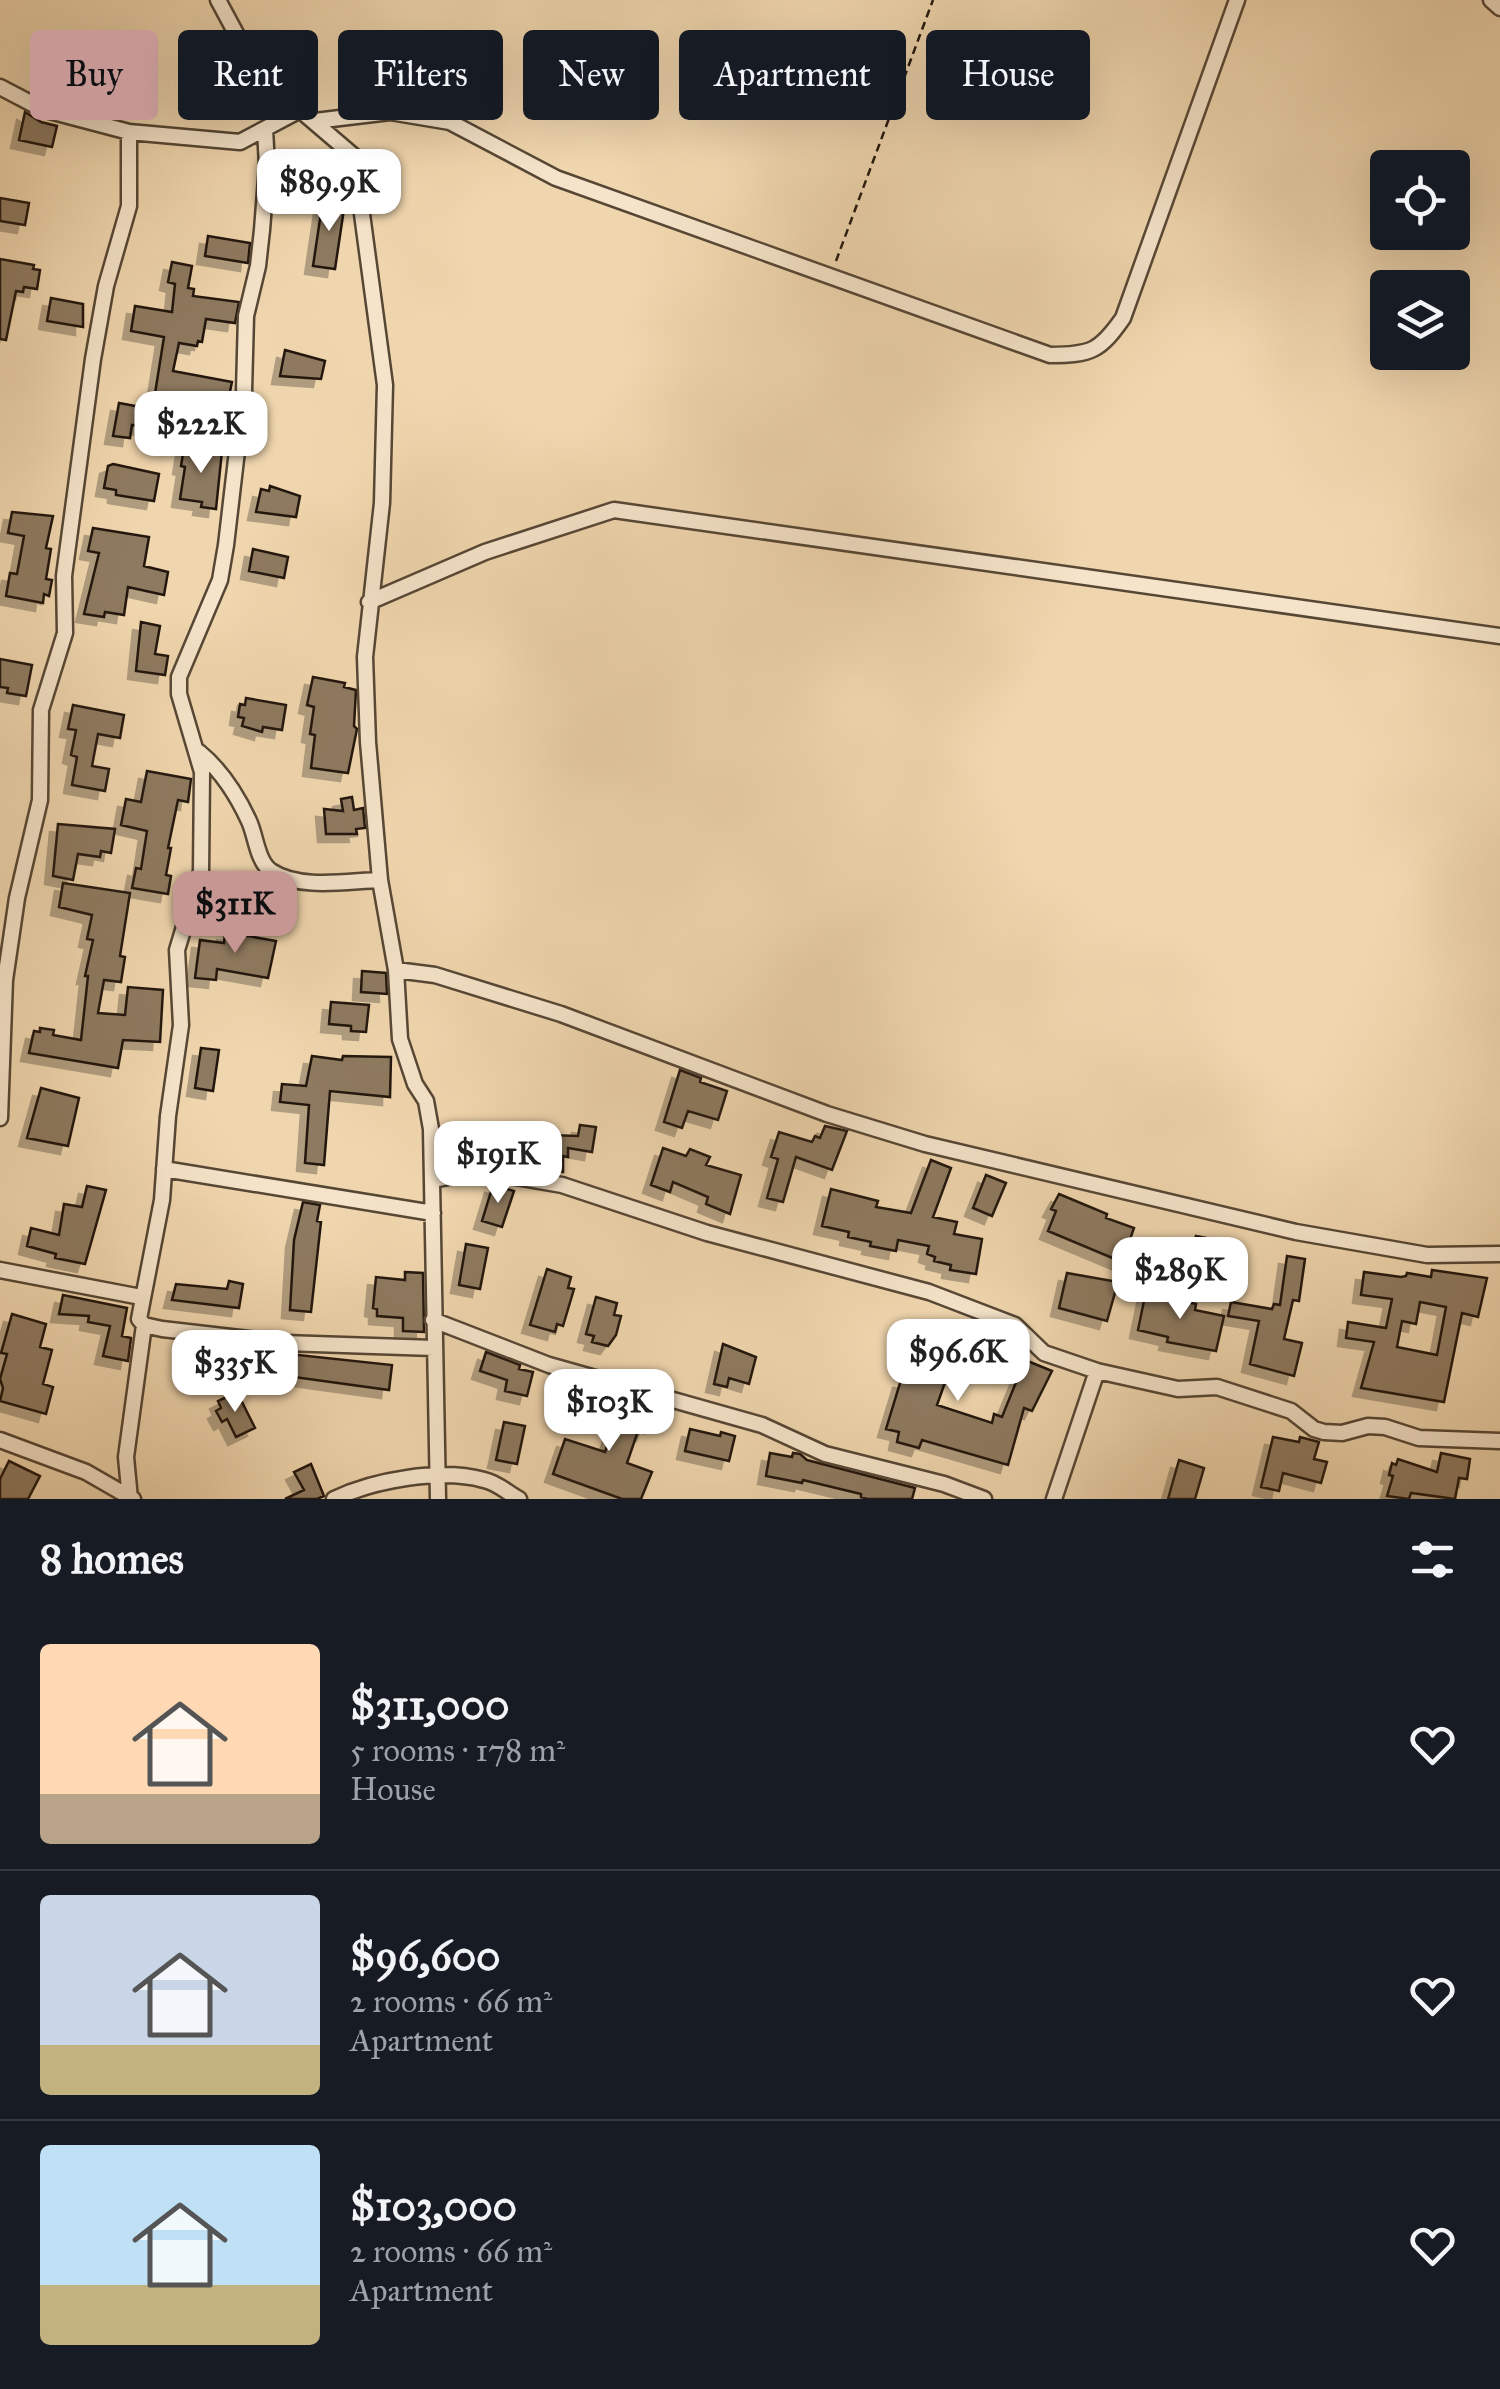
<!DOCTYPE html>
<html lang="en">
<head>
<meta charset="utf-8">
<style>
  :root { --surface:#171b24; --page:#242831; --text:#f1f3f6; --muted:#9ea1a6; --line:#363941; --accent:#c59692 }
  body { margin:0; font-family:"IM FELL Great Primer",serif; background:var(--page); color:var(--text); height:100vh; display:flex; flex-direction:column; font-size:38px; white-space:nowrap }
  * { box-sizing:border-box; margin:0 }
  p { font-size:32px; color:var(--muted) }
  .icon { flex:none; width:55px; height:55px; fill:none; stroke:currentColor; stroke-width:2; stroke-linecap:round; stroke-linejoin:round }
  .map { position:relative; height:1499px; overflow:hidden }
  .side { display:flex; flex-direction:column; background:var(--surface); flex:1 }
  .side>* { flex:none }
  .banner { position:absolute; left:30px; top:30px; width:1440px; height:90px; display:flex; gap:20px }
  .fabs { position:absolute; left:1370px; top:150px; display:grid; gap:20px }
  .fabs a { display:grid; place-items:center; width:100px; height:100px; border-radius:10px; background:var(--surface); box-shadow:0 10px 40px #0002; font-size:50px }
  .price { position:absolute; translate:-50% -85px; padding:0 22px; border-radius:20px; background:#fff; color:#222; font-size:32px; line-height:65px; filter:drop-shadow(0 2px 5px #0008) }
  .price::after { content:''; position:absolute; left:50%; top:60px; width:30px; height:22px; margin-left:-15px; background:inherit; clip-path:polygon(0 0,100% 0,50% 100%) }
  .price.selected { background:var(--accent); color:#111 }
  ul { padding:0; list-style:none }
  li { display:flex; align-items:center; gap:30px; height:250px; padding:0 40px }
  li+li { border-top:2px solid var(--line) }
  li span { display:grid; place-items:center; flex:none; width:280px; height:200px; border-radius:10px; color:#555 }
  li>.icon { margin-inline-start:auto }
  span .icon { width:120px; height:120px; fill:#fffc; stroke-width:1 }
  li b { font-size:42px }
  h2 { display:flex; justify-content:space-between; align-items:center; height:120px; padding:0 40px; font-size:42px }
  .chip { padding:0 35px; border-radius:10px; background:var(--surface); box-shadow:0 10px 40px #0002; font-size:35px; line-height:90px }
  .chip.selected { background:var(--accent); color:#111 }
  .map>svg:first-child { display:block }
  .building { fill:#8e7a61; stroke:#23170d; stroke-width:2.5; fill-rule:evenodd; filter:url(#shadow) }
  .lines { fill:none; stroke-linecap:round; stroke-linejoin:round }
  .minor-casing { stroke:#564735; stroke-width:19 }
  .path { stroke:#23170d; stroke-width:2.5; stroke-dasharray:8 5; stroke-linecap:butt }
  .minor { stroke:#f5e4ca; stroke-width:14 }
</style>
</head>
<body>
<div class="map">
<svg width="1500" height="1499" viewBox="0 0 1500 1499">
  <defs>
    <filter id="shadow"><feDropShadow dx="-8" dy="8" stdDeviation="0" flood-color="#0004"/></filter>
  </defs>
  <rect width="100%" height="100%" fill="#f0d6ae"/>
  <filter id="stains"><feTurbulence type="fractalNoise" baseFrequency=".002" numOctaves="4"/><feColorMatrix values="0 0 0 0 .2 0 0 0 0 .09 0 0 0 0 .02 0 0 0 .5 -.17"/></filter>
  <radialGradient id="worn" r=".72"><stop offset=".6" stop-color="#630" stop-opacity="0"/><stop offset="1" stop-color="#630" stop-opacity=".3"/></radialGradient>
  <path class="building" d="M25,112L41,122L57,126L52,147L19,140Z
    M0,198L29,203L25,225L0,221Z
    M323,199L345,202L335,269L313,266Z
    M208,236L250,243L248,263L205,256Z
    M0,259L34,265L33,269L40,270L37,289L24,287L23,292L16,291L6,340L0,339Z
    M172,262L192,266L188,288L194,289L193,296L239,302L235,323L206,319L202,342L198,341L197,346L179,343L173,371L232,382L227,406L193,399L187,433L132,425L130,438L113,436L119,403L146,408V404L153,406L164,337L131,331L135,306L172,312L175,284L168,282Z
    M51,298L83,304V327L47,321Z
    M285,350L325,361L321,379L280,376Z
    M184,448L222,451L216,509L201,507L202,502L180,499L185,467L181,466Z
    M113,464L159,474L154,501L116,495V490L104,488L108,466Z
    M270,486L300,496L296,517L256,512L261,489L269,491Z
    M12,512L53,516L46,548L51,549L46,579L52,580L49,596L44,594L43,603L6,596L10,573L17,574L24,536L8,533Z
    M93,528L149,537L144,566L168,572L164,595L128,587L124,615L105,612L104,617L84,614L99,553L88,551Z
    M253,549L288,557L284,578L249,571Z
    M141,622L160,626L155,654L168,656L165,675L136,671Z
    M0,659L32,665L26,696L7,693L8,688L0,687Z
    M313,677L345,683L344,687L356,690L354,726L357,729L348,773L311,768L315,735L310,734L314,707L307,705Z
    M246,698L286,705L282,730L263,727L262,732L242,726L244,718L238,717L240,704L245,705Z
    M73,705L124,715L120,738L98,734L92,766L109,769L105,791L72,785L77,757L71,755L76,730L68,729Z
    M147,771L191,779L188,802L178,800L168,848H171L166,875L171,876L168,894L132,888L136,868L141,869L147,831L121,825L126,799L141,802Z
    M352,797L354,810L363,808L365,828L356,829L357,834H326L324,809L343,811L341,799Z
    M58,824L115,829L111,853L101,851L100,857L78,854L73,880L53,876Z
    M63,883L130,893L120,956L125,957L121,982L104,980L98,1013L125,1015L128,987L163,990L160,1042L123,1040L118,1068L29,1053L34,1031L40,1032V1028L54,1030L53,1035L81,1040L88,976H85L93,940L87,939L92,915L59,907Z
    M225,932L276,941L268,978L217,969L216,980L195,978L200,940L224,943Z
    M362,971L386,973L387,994L361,992Z
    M331,1002L369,1005L366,1032L351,1031V1026L329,1024Z
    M201,1048L219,1050L213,1091L195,1088Z
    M312,1056L342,1060L343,1056L391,1057L390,1097L330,1091L324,1165L305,1163L309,1105L280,1102L282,1084L306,1086Z
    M680,1070L701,1078L700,1082L727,1091L718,1120L688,1111L682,1128L664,1122Z
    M41,1088L79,1098L68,1146L27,1138Z
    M580,1125L596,1127L592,1152L568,1148V1157L563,1156V1172L541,1171L542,1161H524V1139L548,1140V1135L578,1136Z
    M825,1126L847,1131L832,1170L796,1157L783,1202L767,1198L778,1159L771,1157L779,1132L812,1142L815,1136L820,1138Z
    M663,1148L686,1156L690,1149L710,1157L706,1165L741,1175L730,1214L706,1204L708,1197L673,1182L670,1192L651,1185Z
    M931,1160L951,1168L933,1217L957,1222L954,1234L982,1239L976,1274L950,1270L951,1265L934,1261L935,1257L927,1254L929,1246L898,1240L896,1251L870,1246L871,1242L848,1237L849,1232L822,1226L831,1189L878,1201L876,1207L911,1213Z
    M986,1175L1006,1183L992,1216L973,1208Z
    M493,1185L514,1191L502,1227L482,1221Z
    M87,1186L106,1190L85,1264L55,1258L56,1254L27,1246L31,1228L59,1235L64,1204L82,1207Z
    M1059,1194L1107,1214L1106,1218L1134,1228L1122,1262L1048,1231L1056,1211L1051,1209Z
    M303,1202L320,1205L317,1221L321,1222L311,1312L290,1310L294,1240Z
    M1196,1236L1222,1241L1221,1262L1218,1261L1214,1282L1190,1278L1193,1263L1188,1262Z
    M466,1244L488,1248L480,1289L459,1285Z
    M1287,1256L1305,1259L1299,1301L1293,1300L1284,1339L1302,1343L1294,1376L1250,1364L1259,1321L1228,1316L1231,1302L1272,1309L1274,1304L1280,1305Z
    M547,1269L571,1277L568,1288L574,1289L563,1326L557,1324L555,1332L530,1325Z
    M1432,1270L1487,1278L1478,1317L1462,1313L1444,1402L1361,1388L1374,1342L1346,1338L1348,1322L1386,1328L1392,1299L1361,1295L1364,1272L1401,1277L1406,1276L1407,1273L1431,1277ZM1420,1302L1446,1307L1437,1355L1397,1347L1402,1321L1416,1324Z
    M405,1272L423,1273L424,1332L403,1331V1318L377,1316V1309L373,1308L376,1277L405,1280Z
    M1067,1273L1118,1282L1107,1321L1059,1308Z
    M229,1281L243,1284L239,1308L172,1300L176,1284L227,1289Z
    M1146,1291L1196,1304L1195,1310L1224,1316L1216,1351L1167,1342L1168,1337L1138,1330Z
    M63,1295L127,1308L122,1336L131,1338L128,1361L103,1356L110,1326L88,1322L89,1316L59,1314Z
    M596,1297L617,1303L614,1315L621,1316L616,1335L608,1346L592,1342L594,1336L586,1334Z
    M12,1314L46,1324L40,1347L52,1350L43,1384L53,1387L46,1414L0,1401L3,1388L0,1379L7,1354L1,1353Z
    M936,1323L963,1332L937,1405L992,1423L994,1414L1002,1417L1025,1360L1052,1371L1032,1411L1024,1408L1008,1465L922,1440L919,1448L897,1442L899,1432L886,1429L901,1380L908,1381L924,1334L932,1336Z
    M723,1344L756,1357L749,1384L729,1378L727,1387L714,1384Z
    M224,1347L392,1365L389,1390L221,1367Z
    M486,1352L520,1365L519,1369L533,1372L527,1396L505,1391L507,1380L480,1371Z
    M237,1392L255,1428L236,1437L227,1419L222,1422L216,1411L221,1408L218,1401Z
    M604,1396L616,1399L617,1396L646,1408L644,1412L651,1415L644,1433L638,1431L627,1463L652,1472L641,1499H622L553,1474L565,1439L605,1452L615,1421L597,1414Z
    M504,1422L525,1426L517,1464L496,1460Z
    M690,1429L720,1436L721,1432L735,1436L729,1461L685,1451Z
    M1273,1437L1299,1442L1300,1437L1319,1442L1314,1459L1327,1462L1321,1483L1283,1473L1279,1491L1261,1487Z
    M770,1453L792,1457L793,1453L800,1454L807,1460L915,1488L912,1499H867L861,1497V1494L803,1480L802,1483L766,1476Z
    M1441,1453L1470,1459L1467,1479L1459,1478L1455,1499L1411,1493L1409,1499L1387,1496L1393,1476L1389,1475L1392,1463L1396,1465L1398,1459L1437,1472Z
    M1179,1460L1204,1468L1195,1499H1168Z
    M9,1461L40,1476L28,1499H0V1479Z
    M311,1464L324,1496L317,1499H285L304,1490L294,1472Z"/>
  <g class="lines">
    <defs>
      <path id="minor" d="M218,0L239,39L300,110L355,157L364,172L366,185L362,214L385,385L382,503L365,657L368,742L380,880L396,970L400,1039L415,1084L426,1101L431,1129L438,1499
        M1491,0L1500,8
        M0,87L42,109L129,132L240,142L300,110
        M315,121L390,112L450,122L556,178L1050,355C1091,355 1100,351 1123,318L1237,0
        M265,129L267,166L262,230L258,266L246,316L244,391L226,545L220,580L179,677V694L202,772L201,871L177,950L181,1025L168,1116L162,1200L139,1319L144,1325L162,1329L284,1343L434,1348
        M369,602L485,552L614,510L1500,636
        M199,752C221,770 237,795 249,821C256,836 257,861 271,871C300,890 347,881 380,880
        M396,970L435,975L561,1014L827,1114L925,1144L1296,1232L1427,1255L1500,1254
        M0,1118L5,980L17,898L40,800L41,710L65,633L64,576L93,359L106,286L129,206V132
        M164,1169L433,1213
        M432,1180L482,1171L562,1185L707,1233L929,1292L1015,1325L1044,1353L1097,1371L1178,1389L1217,1387L1291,1411L1314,1429L1324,1432L1342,1433L1368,1426L1385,1427L1419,1438L1500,1441
        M0,1270L141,1297
        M433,1320L549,1365L762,1425L825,1454L944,1484L984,1499
        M0,1440L86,1472L133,1499
        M130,1499L126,1457L144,1325
        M334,1499C374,1480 440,1468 484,1480C498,1483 506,1492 519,1499
        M1054,1499L1097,1371"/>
    </defs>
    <use href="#minor" class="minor-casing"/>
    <path class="path" d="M836,261L933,0"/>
    <use href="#minor" class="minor"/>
  </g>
  <rect width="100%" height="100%" filter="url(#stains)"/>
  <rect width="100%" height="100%" fill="url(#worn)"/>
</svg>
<div class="fabs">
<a><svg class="icon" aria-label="locate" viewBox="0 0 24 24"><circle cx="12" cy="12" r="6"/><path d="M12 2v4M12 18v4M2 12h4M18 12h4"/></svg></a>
<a><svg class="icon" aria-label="layers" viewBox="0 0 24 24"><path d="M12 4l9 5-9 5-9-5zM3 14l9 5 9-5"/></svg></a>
</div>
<b class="price" style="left:329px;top:234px">$89.9K</b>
<b class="price" style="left:201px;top:476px">$222K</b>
<b class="price selected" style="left:235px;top:956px">$311K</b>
<b class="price" style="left:498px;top:1206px">$191K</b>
<b class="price" style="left:1180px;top:1322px">$289K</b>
<b class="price" style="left:958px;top:1404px">$96.6K</b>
<b class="price" style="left:235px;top:1415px">$335K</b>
<b class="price" style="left:609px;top:1454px">$103K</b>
<div class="banner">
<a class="chip selected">Buy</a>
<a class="chip">Rent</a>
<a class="chip">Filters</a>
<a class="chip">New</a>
<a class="chip">Apartment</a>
<a class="chip">House</a>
</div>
</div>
<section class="side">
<h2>8 homes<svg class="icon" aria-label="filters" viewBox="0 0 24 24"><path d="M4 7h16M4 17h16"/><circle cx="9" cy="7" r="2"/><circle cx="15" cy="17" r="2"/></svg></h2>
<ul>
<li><span style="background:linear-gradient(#ffd9b3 75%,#b9a48a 0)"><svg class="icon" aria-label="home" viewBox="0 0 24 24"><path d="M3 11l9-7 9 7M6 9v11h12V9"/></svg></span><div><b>$311,000</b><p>5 rooms · 178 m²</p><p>House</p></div><svg class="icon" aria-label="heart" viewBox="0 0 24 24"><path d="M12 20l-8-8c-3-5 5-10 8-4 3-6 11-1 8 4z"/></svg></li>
<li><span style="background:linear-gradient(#c9d6e8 75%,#c2b280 0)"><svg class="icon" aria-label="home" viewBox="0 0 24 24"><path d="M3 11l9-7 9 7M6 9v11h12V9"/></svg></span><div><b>$96,600</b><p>2 rooms · 66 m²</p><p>Apartment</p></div><svg class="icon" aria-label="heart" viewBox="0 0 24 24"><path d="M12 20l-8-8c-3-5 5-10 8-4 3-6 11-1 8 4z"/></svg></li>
<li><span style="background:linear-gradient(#bfe0f5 70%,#c2b280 0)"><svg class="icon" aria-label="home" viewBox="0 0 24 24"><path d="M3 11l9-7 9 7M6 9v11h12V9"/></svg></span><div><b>$103,000</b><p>2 rooms · 66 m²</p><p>Apartment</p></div><svg class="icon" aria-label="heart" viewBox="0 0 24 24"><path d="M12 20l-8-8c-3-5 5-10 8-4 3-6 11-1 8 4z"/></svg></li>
</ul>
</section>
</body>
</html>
